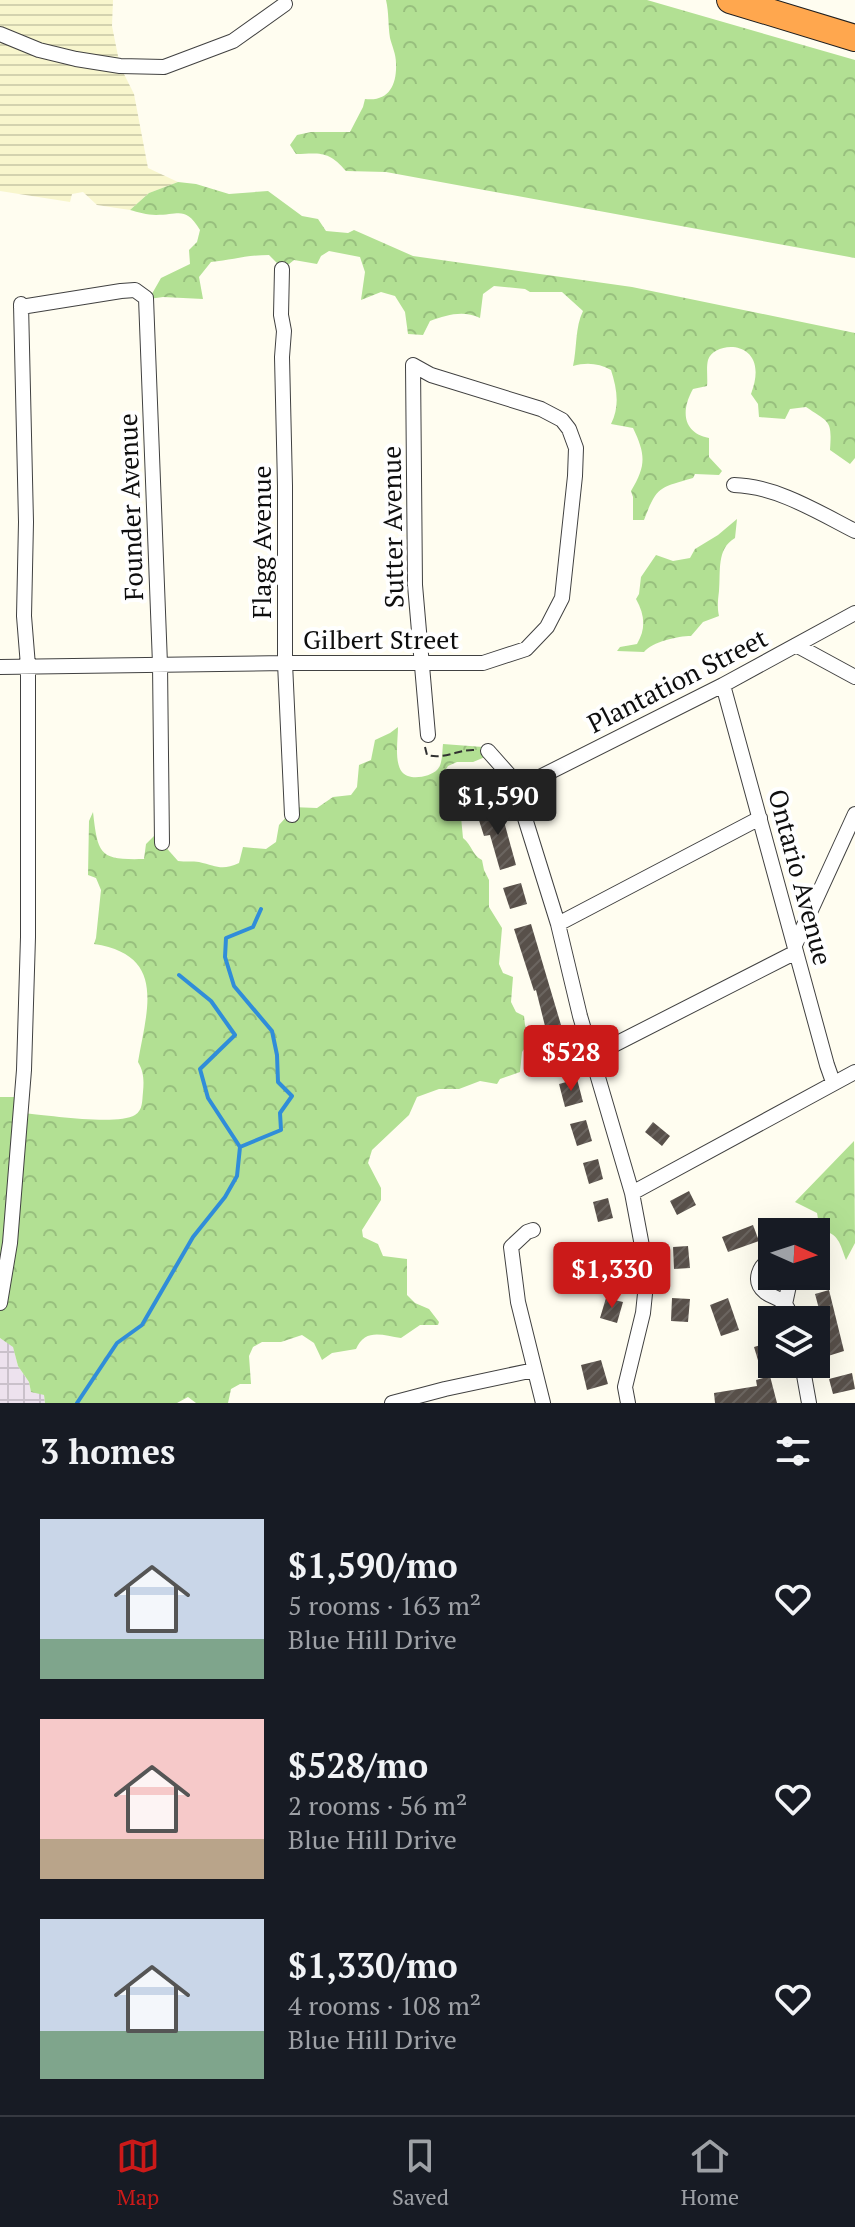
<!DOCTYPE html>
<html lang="en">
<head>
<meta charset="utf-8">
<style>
  :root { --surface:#171b24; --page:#20242c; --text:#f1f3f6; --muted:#9ea1a6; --line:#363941; --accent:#cb1a19 }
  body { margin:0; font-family:"PT Serif",serif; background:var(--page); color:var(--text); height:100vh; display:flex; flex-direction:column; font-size:30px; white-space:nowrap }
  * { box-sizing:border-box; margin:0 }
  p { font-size:26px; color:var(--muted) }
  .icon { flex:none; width:44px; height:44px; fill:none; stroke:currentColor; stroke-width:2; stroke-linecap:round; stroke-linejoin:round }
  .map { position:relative; height:1403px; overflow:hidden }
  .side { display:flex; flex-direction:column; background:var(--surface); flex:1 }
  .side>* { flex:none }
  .needle { width:52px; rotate:93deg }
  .buttons { position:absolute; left:758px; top:1218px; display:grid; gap:16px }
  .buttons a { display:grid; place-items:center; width:72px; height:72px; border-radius:0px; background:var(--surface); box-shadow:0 8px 32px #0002; font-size:40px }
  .price { position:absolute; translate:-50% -68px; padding:0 18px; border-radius:8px; background:var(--accent); color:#fff; font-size:26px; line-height:52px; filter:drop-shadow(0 2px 4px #0008) }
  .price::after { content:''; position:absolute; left:50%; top:48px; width:24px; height:18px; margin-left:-12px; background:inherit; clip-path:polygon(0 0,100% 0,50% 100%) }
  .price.selected { background:#222; color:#fff }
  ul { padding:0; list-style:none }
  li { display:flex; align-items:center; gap:24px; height:200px; padding:0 40px }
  li span { display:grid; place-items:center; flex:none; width:224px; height:160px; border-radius:0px; color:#555 }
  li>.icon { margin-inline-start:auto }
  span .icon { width:96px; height:96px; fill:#fffc; stroke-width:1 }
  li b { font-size:34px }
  h2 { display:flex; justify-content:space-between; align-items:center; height:96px; padding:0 40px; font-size:34px }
  .dock { display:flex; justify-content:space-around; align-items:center; height:112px; border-top:2px solid var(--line); background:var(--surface); font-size:22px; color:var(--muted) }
  .dock a { display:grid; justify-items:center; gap:4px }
  .dock .selected { color:var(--accent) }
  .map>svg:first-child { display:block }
  .industrial { fill:url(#industrial-grid) }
  .farmland { fill:url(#farmland-rules) }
  .forest { fill:url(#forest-crowns) }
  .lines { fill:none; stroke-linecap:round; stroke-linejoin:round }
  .stream { stroke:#308dd9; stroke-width:4 }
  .building { fill:url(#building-hatch) }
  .minor-casing { stroke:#414141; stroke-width:16 }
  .motorway-casing { stroke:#1f1f1f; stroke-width:28 }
  .path { stroke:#303030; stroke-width:2; stroke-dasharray:8 4; stroke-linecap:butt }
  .minor { stroke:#fff; stroke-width:14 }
  .motorway { stroke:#ffa74e; stroke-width:26 }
  .labels { text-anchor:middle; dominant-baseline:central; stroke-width:8; stroke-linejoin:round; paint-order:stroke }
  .street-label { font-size:26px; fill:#0e0e0e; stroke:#fff }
</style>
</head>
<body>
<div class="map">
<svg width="855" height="1403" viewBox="0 0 855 1403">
  <defs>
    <pattern id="industrial-grid" width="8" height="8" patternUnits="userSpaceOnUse" patternTransform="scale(2)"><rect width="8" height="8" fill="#ede2ee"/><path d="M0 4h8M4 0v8" fill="none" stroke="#cac1cb"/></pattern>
    <pattern id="farmland-rules" width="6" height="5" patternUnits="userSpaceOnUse" patternTransform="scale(2)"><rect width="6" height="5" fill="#f8f6cd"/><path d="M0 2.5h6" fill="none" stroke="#d3d2af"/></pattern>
    <pattern id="forest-crowns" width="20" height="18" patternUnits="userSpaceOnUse" patternTransform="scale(2)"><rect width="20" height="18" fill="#b2e093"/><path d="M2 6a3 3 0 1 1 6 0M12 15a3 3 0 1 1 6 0" fill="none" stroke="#98bf7e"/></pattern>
    <pattern id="building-hatch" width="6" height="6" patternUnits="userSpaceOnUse" patternTransform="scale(2)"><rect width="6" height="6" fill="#58504a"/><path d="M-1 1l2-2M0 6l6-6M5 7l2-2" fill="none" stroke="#6b6560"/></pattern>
  </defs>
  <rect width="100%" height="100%" fill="#fffdf0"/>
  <path class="industrial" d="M0,1338L13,1346L18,1366L29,1382L31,1391L44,1395L45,1403H0Z"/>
  <path class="farmland" d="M0,0H113L112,26L120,66L134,94L148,168L178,182L149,193L130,210L97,205L83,192L72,194L70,202L0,191Z"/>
  <path class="forest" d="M386,0H647L855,60V258L386,172L346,171C329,151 321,153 296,154L290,145L297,135L311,132H350L363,107L365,99C389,102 397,85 396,63C396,54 392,46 390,38C388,25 389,13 386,0Z
    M178,182L196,184L229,194L268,191L302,216L318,219L326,231L348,233L354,230L413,256L632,287L855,333V458L850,464L830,450C832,420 830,423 806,407L790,409L785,419L759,417L758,404L751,394C772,339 715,339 708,360C706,368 708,379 707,386L693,389C681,410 682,433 709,438V457L722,471L719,475L695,474L693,478C659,488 657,486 644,520H633V497L631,491C646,466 646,455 633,428L611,424C620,406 617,389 611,370C599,363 586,362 573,366C577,348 575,327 583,311L562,292H530L525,289L494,286L483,294L480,318C463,310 447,315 430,321L423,335L408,334L405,312L395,296L381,292L361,300L365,272L360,257L329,251L321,256L317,264L294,260L283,269L269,255C247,255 232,260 211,262L199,277L203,299L163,297L149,299L161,278L190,264L189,250L197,242L200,230C185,206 180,215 156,215C147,215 138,212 130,210L149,193Z
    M737,519L735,538C716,549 721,572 719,591C718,600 717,606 719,616L703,622L691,636C678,636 652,642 644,652L617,651L620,647L637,644C646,629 645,615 636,599L639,594L641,577L656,555L673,561L690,558L695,549L718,535Z
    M398,727C398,739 394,762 402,772C409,781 430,777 437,770C443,764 442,752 443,744L483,747L490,755L473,762H457L448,766L444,772L442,798L447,809L461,817L463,838C472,845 472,855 482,860L484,870L489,880V907L502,928L499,964L503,973L513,977L511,1002L516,1012L524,1016L525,1025L530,1041L522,1052L520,1072L500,1079L497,1084L480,1081L459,1089H439L417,1097L409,1115L372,1150L368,1163L381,1188V1200L362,1230L363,1237L378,1244L383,1256L407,1259V1295L415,1303L429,1309L439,1322L438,1325H420L401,1338C382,1335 365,1328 356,1349L332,1353L322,1360L314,1343L302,1335L281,1342H262L253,1347L249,1356L251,1384H240L231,1389L228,1403H196L188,1397L177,1403H45L44,1395L31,1392L29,1382L18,1366L13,1347L0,1338V1097H22L23,1113C47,1115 117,1126 135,1115C143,1110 142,1101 143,1092C144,1081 144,1072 138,1062C147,1009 167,955 94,944L96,938L101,890L96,878L88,875L89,821L93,812C98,856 100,860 144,859L146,844L155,835L178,861C185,862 193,861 199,862C216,866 222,871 239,863L243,847L266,849L276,842L279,825L288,815L291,807L317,808L333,797L351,795L357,787L359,765L371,760L375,740L390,733Z
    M854,1141L855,1243L846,1260C840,1244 839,1233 820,1230L817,1213L795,1202Z"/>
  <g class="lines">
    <path class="stream" d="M240,1147L281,1130L280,1113L292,1096L278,1082L277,1055L272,1031L234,986L225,957L226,938L253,927L261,909
      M77,1403L117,1343L142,1325L193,1237L225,1197L237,1176L240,1147L208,1098L200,1069L235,1035L211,1001L179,975"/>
  </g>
  <path class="building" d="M500,807L516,865L500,870L490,835L484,836L477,814Z
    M521,883L527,904L510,909L503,888Z
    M531,924L572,1062L555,1066L536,990L534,991L514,929Z
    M577,1079L583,1102L565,1107L559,1084Z
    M586,1120L592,1141L577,1146L570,1124Z
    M653,1122L670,1136L662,1146L645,1132Z
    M598,1159L603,1179L589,1184L583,1163Z
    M689,1191L696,1205L677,1215L670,1201Z
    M608,1198L613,1218L598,1222L593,1202Z
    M769,1218L800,1220L799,1232H768Z
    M753,1225L759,1241L728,1252L722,1237Z
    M816,1232H819L828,1265L816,1268Z
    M688,1246L690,1268L674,1269L673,1247Z
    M605,1256H620L619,1283L603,1282Z
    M829,1290L844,1351L828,1356L823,1336L826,1335L815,1294Z
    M606,1298L623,1302L617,1323L600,1318Z
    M672,1298L690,1299L688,1322L671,1321Z
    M728,1298L739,1330L721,1336L710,1305Z
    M770,1342L772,1364L760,1367L754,1347Z
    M601,1360L608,1384L587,1390L581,1365Z
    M852,1373L855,1389L833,1394L829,1379Z
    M770,1376L777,1403H715L714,1393L757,1386L756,1380Z"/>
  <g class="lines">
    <defs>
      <path id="minor" d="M0,34L39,50L76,59L120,66L164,67L233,41L285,4
        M282,269L281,315L284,331L282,357L285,486V663L292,815
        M21,307L121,291L135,290L146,298L160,664L162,843
        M734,485C776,486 818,512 855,531
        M796,645L855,677
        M0,667L285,663H483L526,649L547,627L562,598L575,476L576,448L569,429L562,420L541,409L431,375L413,365L415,585L428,735
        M723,685L827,1065L833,1082
        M488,751L520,787
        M520,787L519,799L558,924L580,1016L632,1193L642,1246L646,1284L643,1313L625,1387L628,1403
        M520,787L723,685L855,613
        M558,924L760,818
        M795,945L855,814
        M592,1056L796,952
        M632,1193L855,1072
        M533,1230L527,1232L511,1247L518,1302L543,1403
        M772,1259C759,1265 752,1281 765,1292C770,1296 777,1297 783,1302C788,1307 790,1313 792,1320
        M0,1303L10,1243L24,1070L28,937V666L24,616L26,522L21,304
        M785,1304L791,1276
        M802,1364L809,1403
        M392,1403L445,1389L534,1370"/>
      <path id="motorway" d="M730,0L855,38"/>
    </defs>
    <use href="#minor" class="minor-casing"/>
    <use href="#motorway" class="motorway-casing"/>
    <path class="path" d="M425,747L427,755C444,760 459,749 475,750"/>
    <use href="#minor" class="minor"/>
    <use href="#motorway" class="motorway"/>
  </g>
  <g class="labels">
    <g class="street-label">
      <text transform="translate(130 507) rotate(-92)">Founder Avenue</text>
      <text transform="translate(392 527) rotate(-91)">Sutter Avenue</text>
      <text transform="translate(261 542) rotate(-90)">Flagg Avenue</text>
      <text x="381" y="639">Gilbert Street</text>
      <text transform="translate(677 680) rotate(-27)">Plantation Street</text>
      <text transform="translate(801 877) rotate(75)">Ontario Avenue</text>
    </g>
  </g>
</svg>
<div class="buttons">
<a><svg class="needle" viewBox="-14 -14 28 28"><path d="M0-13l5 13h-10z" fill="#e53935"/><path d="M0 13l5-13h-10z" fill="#9ea1a6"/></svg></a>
<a><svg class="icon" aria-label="layers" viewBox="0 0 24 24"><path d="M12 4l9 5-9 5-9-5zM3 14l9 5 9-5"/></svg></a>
</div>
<b class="price selected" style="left:498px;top:837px">$1,590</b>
<b class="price" style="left:571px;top:1093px">$528</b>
<b class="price" style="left:612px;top:1310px">$1,330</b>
</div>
<section class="side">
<h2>3 homes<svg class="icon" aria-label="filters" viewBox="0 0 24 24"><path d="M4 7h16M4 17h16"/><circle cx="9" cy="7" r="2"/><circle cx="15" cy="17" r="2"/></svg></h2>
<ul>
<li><span style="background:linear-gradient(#c9d6e8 75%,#7fa58c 0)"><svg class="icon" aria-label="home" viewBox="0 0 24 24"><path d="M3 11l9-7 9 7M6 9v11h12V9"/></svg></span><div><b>$1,590/mo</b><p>5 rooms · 163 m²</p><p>Blue Hill Drive</p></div><svg class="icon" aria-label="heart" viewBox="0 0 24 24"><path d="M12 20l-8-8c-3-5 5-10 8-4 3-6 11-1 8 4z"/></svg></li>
<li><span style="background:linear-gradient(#f6c9c9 75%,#b9a48a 0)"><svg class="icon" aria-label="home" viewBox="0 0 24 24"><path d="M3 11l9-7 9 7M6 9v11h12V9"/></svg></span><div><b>$528/mo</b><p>2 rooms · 56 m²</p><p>Blue Hill Drive</p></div><svg class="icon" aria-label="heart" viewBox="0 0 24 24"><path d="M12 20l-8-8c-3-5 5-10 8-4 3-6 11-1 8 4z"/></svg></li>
<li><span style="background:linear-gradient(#c9d6e8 70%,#7fa58c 0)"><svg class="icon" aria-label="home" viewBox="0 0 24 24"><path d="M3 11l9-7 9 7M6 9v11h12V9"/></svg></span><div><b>$1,330/mo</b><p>4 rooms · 108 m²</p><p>Blue Hill Drive</p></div><svg class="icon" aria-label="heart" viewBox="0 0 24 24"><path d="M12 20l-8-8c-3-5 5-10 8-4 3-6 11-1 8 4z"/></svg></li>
</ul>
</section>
<nav class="dock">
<a class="selected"><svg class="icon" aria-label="map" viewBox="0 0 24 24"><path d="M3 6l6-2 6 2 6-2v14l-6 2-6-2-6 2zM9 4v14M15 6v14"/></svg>Map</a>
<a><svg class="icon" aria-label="saved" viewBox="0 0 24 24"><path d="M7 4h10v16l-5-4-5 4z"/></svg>Saved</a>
<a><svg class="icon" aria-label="home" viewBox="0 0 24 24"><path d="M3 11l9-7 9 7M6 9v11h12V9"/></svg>Home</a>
</nav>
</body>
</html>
